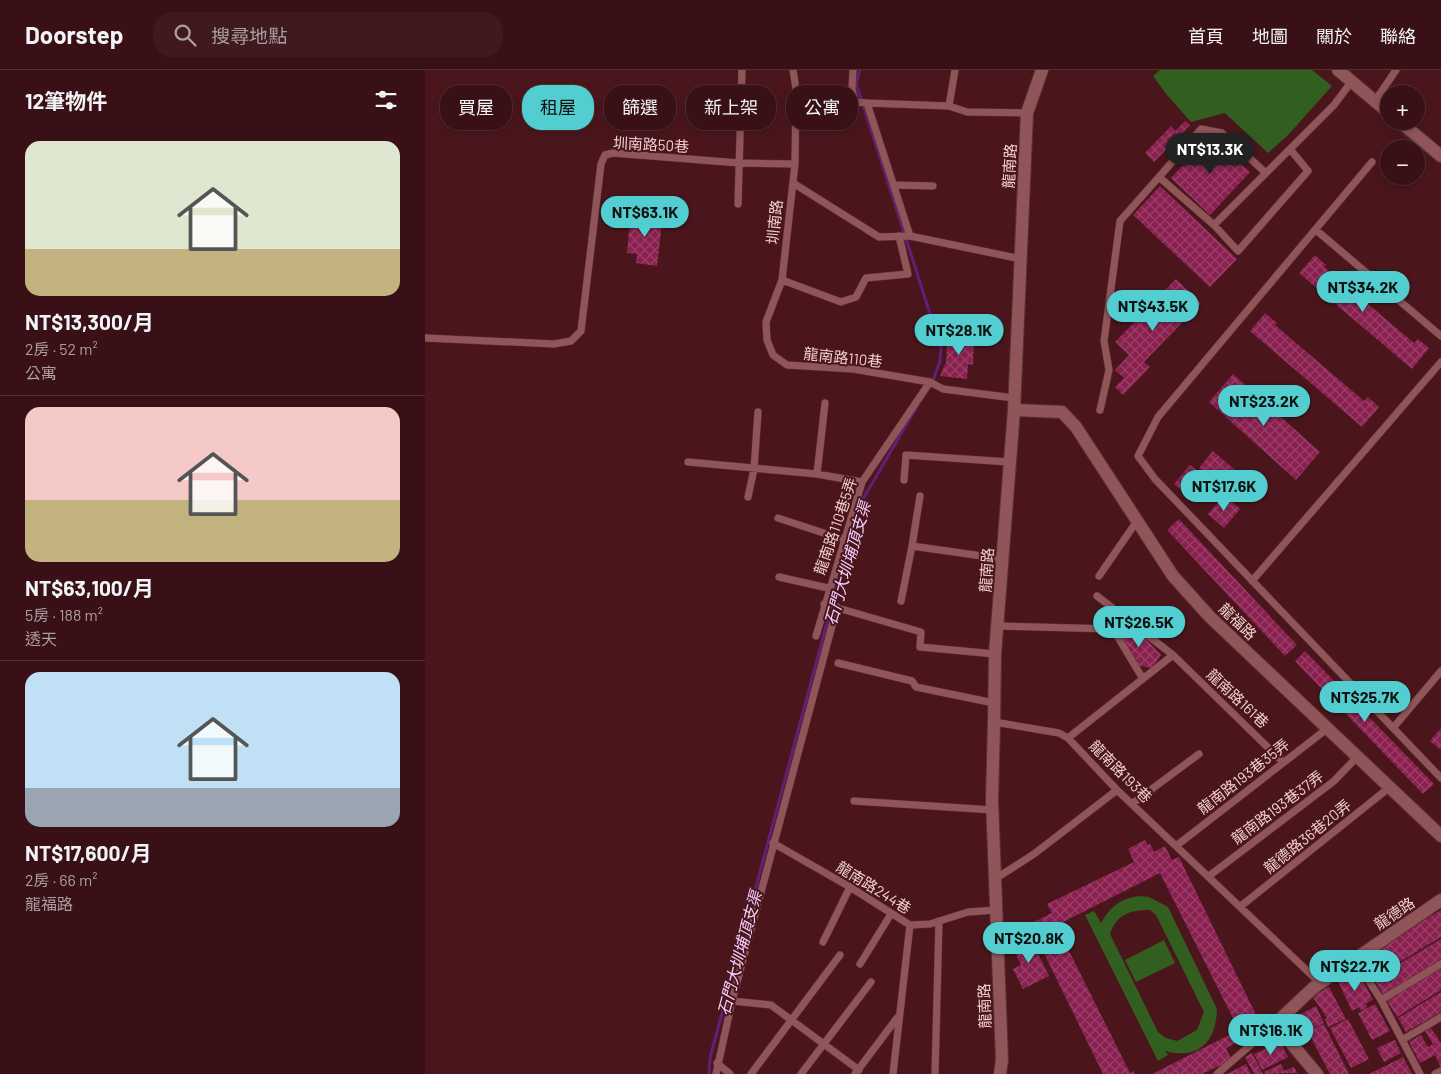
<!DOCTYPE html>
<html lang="zh-TW">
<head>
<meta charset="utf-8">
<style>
  :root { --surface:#381015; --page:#3f191e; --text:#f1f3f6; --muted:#ab9da0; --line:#523034; --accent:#52cdd0 }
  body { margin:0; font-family:Barlow,"Noto Sans TC",sans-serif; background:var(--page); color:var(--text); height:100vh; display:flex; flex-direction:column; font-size:19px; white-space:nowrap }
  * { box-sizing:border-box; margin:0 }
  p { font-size:16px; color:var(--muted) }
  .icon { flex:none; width:28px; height:28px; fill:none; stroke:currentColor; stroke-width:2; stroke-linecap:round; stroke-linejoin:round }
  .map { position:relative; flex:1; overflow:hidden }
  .sheet { display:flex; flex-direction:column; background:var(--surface); width:425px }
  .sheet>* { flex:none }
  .top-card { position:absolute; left:15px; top:15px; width:475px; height:45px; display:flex; gap:10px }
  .tools { position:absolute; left:955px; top:15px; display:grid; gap:10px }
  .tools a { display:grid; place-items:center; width:45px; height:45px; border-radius:50%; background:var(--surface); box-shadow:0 2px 8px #0003,0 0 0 1px var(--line); font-size:25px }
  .price { position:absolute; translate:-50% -42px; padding:0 11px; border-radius:18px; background:var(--accent); color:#111; font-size:16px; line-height:32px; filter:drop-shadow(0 1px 2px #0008) }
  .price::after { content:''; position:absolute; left:50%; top:30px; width:15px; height:11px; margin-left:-8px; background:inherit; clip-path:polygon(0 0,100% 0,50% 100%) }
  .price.current { background:#222; color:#fff }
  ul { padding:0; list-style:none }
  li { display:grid; align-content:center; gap:10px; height:265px; padding:0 25px }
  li+li { border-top:1px solid var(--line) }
  li span { display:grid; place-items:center; height:155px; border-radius:15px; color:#555 }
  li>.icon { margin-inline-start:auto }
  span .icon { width:90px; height:90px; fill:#fffc; stroke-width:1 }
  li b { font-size:21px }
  h2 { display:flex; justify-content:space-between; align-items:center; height:60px; padding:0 25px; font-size:21px }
  .tag { padding:0 18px; border-radius:20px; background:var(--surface); box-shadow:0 2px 8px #0003,0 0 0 1px var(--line); font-size:18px; line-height:45px }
  .tag.current { background:var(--accent); color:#111 }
  header { display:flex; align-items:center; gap:30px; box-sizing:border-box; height:70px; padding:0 25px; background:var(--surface); border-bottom:1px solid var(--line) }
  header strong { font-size:24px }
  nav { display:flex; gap:28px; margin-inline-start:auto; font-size:18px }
  .search { width:350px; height:45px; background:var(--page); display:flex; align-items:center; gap:12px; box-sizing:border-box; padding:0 18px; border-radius:20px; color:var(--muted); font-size:19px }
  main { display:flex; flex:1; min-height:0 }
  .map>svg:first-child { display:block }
  .green { fill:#325e1f; fill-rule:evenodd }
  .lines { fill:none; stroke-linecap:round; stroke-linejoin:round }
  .stream { stroke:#612074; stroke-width:3 }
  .building { fill:url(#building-cross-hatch) }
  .service-casing { stroke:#5d3236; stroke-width:8 }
  .minor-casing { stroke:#5d3236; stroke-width:14 }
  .tertiary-casing { stroke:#5d3236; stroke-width:14 }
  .secondary-casing { stroke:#5d3236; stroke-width:14 }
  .service { stroke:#905558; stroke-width:7 }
  .minor { stroke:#905558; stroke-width:12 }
  .tertiary { stroke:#905558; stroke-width:12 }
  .secondary { stroke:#905558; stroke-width:12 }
  .labels { text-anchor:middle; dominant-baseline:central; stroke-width:4; stroke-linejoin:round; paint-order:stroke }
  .street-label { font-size:15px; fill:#f2cfcf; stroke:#4a161c }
  .water-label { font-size:16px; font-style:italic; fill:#f3d2ff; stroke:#4a161c }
</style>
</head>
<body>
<header>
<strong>Doorstep</strong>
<div class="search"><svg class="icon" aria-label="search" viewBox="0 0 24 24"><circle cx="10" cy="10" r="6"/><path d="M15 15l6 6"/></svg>搜尋地點</div>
<nav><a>首頁</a><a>地圖</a><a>關於</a><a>聯絡</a></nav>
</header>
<main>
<section class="sheet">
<h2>12筆物件<svg class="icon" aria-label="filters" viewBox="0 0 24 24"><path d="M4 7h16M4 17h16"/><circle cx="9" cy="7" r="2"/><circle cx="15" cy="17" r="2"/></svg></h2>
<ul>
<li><span style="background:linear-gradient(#dfe7d0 70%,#c2b280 0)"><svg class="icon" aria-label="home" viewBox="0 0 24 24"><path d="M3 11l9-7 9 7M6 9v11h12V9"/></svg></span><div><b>NT$13,300/月</b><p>2房 · 52 m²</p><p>公寓</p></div></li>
<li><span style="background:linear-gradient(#f6c9c9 60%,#c2b280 0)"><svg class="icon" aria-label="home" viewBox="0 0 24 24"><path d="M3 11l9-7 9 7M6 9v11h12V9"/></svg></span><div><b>NT$63,100/月</b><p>5房 · 188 m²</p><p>透天</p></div></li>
<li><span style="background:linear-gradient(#bfe0f5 75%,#9aa5b1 0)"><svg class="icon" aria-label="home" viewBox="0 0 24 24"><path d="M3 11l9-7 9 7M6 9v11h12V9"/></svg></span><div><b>NT$17,600/月</b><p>2房 · 66 m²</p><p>龍福路</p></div></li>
</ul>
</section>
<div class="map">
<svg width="1016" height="1004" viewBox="0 0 1016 1004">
  <defs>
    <pattern id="building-cross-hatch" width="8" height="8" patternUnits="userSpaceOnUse" patternTransform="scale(1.25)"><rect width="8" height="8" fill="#892050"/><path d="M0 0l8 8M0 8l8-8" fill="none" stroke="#9a3f68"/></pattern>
  </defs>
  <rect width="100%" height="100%" fill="#4a161c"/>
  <path class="green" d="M735,0H887L907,16L864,64L843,83L800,43L766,52L742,25L728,6Z
    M713,826L724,827L743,837L792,939C791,972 774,990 740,981L743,985L733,991L660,845L669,841L676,853C686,836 694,830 713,826ZM725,840L731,845L779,942L772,960L752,971L741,968L733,962L685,864C692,844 705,840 725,840Z
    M739,870L750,893L711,912L700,890Z"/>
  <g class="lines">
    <path class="stream" d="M435,0L431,13L516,278L515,291L507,313
      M284,1004L285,988L410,523L438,429L493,335"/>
  </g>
  <path class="building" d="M760,51L765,55L729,92L720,83L746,56L750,61Z
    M785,65L825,102L785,145L746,108Z
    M735,116L812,189L785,217L708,145Z
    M215,141L238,144L232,196L211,193L212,184L202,183L205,148L214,149Z
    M890,185L901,195L899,197L989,273L993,269L1004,278L987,299L874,203Z
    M751,209L776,233L719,292L725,297L698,325L690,317L699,308L690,300L704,285L690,272Z
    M840,243L852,253L850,255L939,331L943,327L954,337L937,357L825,261Z
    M523,263L549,265L548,295L543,294L542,309L515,306L521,292Z
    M808,304L895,382L871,410L784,332Z
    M788,381L824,412L810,429L774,398Z
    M765,395L781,408L765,427L749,414Z
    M799,425L815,439L799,458L783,444Z
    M754,449L872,575L860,586L742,460Z
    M699,558L707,561L711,566L715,563L736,585L727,598L715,596L698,579L692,563Z
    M880,581L1009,714L998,724L870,591Z
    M1016,658V680L1005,671Z
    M720,770L723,775L725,774L729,782L740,776L747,790L754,787L835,953L822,959L825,966L801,978L807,990L777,1004H727L814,960L735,803L636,853L640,861L635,863L705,1003L709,1001L710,1004H678L615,875L611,877L605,865L595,870L591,861L627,843L622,834L709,792L703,779Z
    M1016,840V867L948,908L937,888Z
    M605,867L624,906L598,919L588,899L596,895L587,876Z
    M1016,869V890L958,925L949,909Z
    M1016,898V920L972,947L962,931Z
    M924,902L930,912L937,909L948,930L941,933L942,937L936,941L934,937L927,941L912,909Z
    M904,917L921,949L903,957L900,949L902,948L887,926Z
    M1016,922V942L981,962L973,948Z
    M950,934L965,961L947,970L933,943Z
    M891,936L899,953L872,967L865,950Z
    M923,949L944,989L926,998L905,958Z
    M899,954L924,1004H905L883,962Z
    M1006,958L1016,973V998L1010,985L995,993L984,972L996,965L1003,977L1008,974L1000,961Z
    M970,970L976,983L959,992L952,978Z
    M855,972L863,987L837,1000L829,984Z
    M827,983L838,1004H829L820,987Z
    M978,987L987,1004H944Z
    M821,994L826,1004H802Z
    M856,994L859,1001L869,997L872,1003L840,1004L839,1002Z"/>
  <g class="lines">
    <defs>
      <path id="service" d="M368,0L371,19L370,94L357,210L341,252L342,270L348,285L362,295L428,299L505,312L518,319L589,328
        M428,0L427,19L430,32L442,33L485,166
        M950,31L971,0
        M442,33L524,36L542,42L602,43
        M524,36L530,0
        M370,38L430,32
        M947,92L733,347L713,386L730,409L1016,708
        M734,107L776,59L797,63L841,103
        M368,113L454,167L485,166L596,189
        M469,115L508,116
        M313,134L317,0
        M789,155L813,181L883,101L865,79
        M891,160L1016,266
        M357,210L416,232L431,227L441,208L483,204L474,166
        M0,268L129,274L146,271L156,261L176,94L180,85L188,83L314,93L370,94
        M675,340L684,300L679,271L695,151L734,107L789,155L909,35L927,11
        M263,392L392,404L437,412
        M392,404L400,333
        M479,410L481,385L584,392
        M323,427L329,399L333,342
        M353,448L420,470
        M487,476L495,426
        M674,506L712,451
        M354,507L403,518
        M827,511L1016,292
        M672,526L748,585L858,692
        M476,531L487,476L578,489
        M399,534L496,562L495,577L570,584
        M573,556L688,559L700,548
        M688,559L718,609
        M391,566L437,412L505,312
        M413,593L487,611L491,617L569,633
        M569,652L634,663L643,668L692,720L895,913
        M968,658L1016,601
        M643,668L748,585
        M429,731L568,740
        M708,733L774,684
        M348,773L425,817L485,855L505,854L543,842L571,840
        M751,776L903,658
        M784,806L909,711L933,686
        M570,809L609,784L692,720
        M816,836L965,717
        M398,872L425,817
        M930,889L956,930L995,1004
        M435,894L466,844
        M956,930L1016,894
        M307,931L346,935L434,1000
        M977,970L1016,947
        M292,993L305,1004
        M291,1004L307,931L412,537
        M326,1004L415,885
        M376,1004L446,912
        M430,1004L472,948
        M468,1004L485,855
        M510,1004L514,851
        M792,1004L850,954
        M1010,1004L1016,1001"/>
      <path id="minor" d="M589,340L637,342L651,357L748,506L785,547L1016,766
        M892,1004L850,954L888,918L1016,830"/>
      <path id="tertiary" d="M913,0L964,43
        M974,51L1016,86"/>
      <path id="secondary" d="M575,1004L577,990L567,731L569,652L570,584L589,340L602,43L617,0"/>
    </defs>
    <use href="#service" class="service-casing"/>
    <use href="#minor" class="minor-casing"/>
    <use href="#tertiary" class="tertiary-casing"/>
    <use href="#secondary" class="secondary-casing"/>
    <use href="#service" class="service"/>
    <use href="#minor" class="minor"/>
    <use href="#tertiary" class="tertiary"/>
    <use href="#secondary" class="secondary"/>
  </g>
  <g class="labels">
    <g class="street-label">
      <text transform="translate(226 74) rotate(3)">圳南路50巷</text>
      <text transform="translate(584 96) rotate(-87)">龍南路</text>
      <text transform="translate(349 152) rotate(-84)">圳南路</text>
      <text transform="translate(418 287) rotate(6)">龍南路110巷</text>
      <text transform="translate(410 456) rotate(-71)">龍南路110巷5弄</text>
      <text transform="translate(561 500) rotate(-86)">龍南路</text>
      <text transform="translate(813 551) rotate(44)">龍福路</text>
      <text transform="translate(813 628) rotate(43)">龍南路161巷</text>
      <text transform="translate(696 701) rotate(45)">龍南路193巷</text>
      <text transform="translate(818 706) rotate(-38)">龍南路193巷35弄</text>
      <text transform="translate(852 737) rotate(-37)">龍南路193巷37弄</text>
      <text transform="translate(882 766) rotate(-39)">龍德路36巷20弄</text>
      <text transform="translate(449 817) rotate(32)">龍南路244巷</text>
      <text transform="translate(969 843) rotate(-34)">龍德路</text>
      <text transform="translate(559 936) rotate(-92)">龍南路</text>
    </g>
    <g class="water-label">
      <text transform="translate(422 493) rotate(-74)">石門大圳埔頂支渠</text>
      <text transform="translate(314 883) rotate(-75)">石門大圳埔頂支渠</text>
    </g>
  </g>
</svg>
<div class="tools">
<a>+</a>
<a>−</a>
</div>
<b class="price current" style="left:785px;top:105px">NT$13.3K</b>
<b class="price" style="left:220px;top:168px">NT$63.1K</b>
<b class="price" style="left:938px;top:243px">NT$34.2K</b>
<b class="price" style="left:728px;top:262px">NT$43.5K</b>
<b class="price" style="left:534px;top:286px">NT$28.1K</b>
<b class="price" style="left:839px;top:357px">NT$23.2K</b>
<b class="price" style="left:799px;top:442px">NT$17.6K</b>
<b class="price" style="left:714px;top:578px">NT$26.5K</b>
<b class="price" style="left:940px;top:653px">NT$25.7K</b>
<b class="price" style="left:604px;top:894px">NT$20.8K</b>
<b class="price" style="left:930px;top:922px">NT$22.7K</b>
<b class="price" style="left:846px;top:986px">NT$16.1K</b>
<div class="top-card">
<a class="tag">買屋</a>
<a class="tag current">租屋</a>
<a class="tag">篩選</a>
<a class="tag">新上架</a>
<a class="tag">公寓</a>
</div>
</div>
</main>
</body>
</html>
